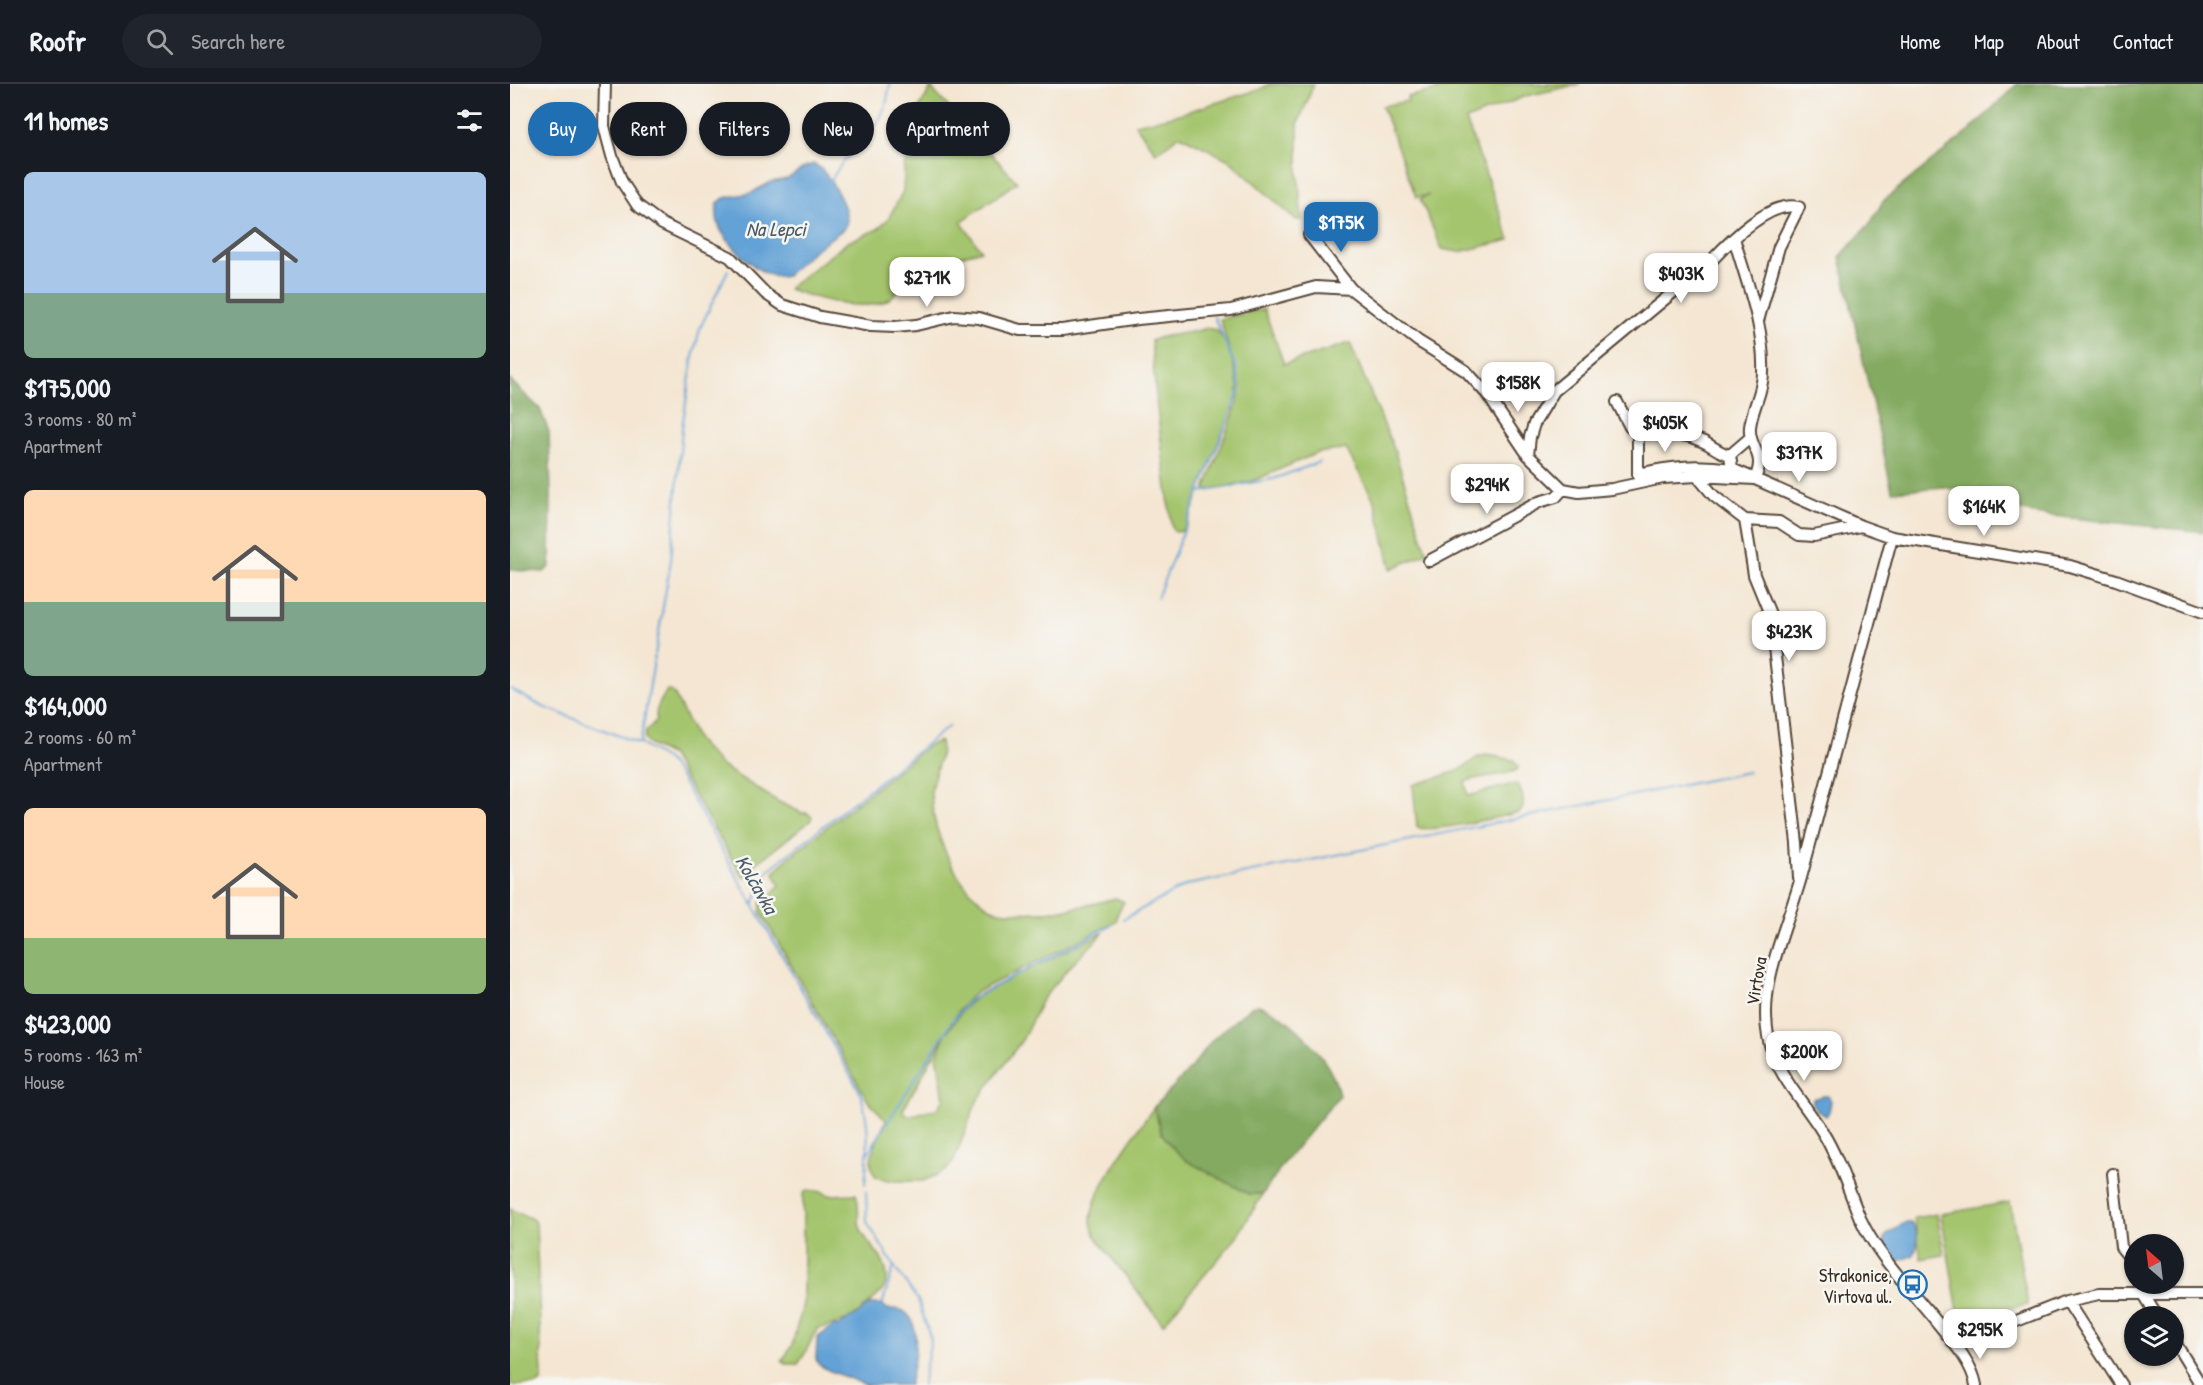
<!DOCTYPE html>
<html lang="en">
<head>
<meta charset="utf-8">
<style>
  :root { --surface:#171b24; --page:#20242c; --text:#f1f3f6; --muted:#9ea1a6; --line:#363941; --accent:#1f6fb2 }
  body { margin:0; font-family:"Patrick Hand",sans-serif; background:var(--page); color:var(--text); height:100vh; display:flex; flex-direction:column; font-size:22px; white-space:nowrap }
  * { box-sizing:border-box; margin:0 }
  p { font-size:20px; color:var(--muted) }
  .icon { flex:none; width:33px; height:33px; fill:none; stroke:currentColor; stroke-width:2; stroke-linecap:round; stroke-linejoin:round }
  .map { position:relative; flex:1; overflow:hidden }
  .drawer { display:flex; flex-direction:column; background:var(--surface); width:510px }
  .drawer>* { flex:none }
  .guide { position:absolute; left:18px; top:18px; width:570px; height:54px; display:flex; gap:12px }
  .needle { width:39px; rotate:332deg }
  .tools { position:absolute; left:1614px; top:1150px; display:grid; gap:12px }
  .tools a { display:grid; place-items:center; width:60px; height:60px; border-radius:50%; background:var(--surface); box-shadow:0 2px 4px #0004; font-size:30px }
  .price { position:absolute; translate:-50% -51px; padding:0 14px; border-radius:12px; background:#fff; color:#222; font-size:20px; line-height:39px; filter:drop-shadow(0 2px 3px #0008) }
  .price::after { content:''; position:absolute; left:50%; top:36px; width:18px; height:14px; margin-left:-9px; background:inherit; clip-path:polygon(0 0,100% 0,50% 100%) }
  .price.on { background:var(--accent); color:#fff }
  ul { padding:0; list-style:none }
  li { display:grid; align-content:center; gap:12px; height:318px; padding:0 24px }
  li span { display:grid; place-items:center; height:186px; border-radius:9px; color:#555 }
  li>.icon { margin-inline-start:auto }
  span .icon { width:108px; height:108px; fill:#fffc; stroke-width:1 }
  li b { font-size:26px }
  h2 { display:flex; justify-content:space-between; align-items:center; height:72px; padding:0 24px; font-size:26px }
  .tag { padding:0 21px; border-radius:27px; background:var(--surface); box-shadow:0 2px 4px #0004; font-size:21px; line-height:54px }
  .tag.on { background:var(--accent); color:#fff }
  header { display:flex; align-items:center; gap:36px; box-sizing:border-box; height:84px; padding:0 30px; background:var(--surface); border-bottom:2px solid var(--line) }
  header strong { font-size:28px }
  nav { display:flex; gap:33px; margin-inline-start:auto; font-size:21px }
  .search { width:420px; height:54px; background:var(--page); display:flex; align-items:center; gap:15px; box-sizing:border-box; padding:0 21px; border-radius:33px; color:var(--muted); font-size:22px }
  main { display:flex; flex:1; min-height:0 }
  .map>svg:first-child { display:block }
  .green { fill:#a4c56d; stroke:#707846; stroke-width:1.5; fill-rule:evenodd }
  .forest { fill:#83aa60; stroke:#5f6a3f; stroke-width:1.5 }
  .water { fill:#64a2d6; stroke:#50667a; stroke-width:1.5 }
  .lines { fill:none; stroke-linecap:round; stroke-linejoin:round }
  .stream { stroke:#64a2d6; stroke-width:2 }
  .minor-casing { stroke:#574639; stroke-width:14 }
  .minor { stroke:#fff; stroke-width:10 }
  .labels { text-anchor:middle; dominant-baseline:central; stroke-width:5; stroke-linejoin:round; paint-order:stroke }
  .street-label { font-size:18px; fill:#3b2a1e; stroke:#f6f6f2 }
  .poi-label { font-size:18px; fill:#3b2a1e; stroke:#f6f6f2; text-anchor:end }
  .water-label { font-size:20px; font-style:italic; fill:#4b5a68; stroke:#f6f6f2 }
</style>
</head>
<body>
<header>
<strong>Roofr</strong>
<div class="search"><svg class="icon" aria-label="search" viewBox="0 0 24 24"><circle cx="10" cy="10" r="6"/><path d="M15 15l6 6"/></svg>Search here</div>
<nav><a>Home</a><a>Map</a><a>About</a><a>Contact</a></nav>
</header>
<main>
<section class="drawer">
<h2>11 homes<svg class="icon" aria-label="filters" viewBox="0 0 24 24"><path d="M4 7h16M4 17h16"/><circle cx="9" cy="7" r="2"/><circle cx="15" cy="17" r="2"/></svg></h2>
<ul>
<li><span style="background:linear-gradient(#a9c7e8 65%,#7fa58c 0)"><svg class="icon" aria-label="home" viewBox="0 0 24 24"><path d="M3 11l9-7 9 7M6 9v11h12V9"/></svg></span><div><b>$175,000</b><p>3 rooms · 80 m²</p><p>Apartment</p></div></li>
<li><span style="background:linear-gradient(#ffd9b3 60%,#7fa58c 0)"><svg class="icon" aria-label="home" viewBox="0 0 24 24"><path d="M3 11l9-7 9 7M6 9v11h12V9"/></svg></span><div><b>$164,000</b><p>2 rooms · 60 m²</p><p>Apartment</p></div></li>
<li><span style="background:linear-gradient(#ffd9b3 70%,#8fb573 0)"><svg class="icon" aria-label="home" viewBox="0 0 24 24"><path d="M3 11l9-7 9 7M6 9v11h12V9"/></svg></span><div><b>$423,000</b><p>5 rooms · 163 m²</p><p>House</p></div></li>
</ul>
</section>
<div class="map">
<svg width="1693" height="1301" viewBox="0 0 1693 1301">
  <rect width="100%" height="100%" fill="#f6f6f2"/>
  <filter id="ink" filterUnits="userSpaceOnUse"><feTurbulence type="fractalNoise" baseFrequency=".0167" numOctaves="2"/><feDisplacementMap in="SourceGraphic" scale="12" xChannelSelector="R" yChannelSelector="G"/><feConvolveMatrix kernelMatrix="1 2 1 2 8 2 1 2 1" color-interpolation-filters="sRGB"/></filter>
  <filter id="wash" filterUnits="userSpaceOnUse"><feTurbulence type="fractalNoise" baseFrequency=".008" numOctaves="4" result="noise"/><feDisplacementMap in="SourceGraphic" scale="24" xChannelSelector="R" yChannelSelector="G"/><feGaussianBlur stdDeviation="1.35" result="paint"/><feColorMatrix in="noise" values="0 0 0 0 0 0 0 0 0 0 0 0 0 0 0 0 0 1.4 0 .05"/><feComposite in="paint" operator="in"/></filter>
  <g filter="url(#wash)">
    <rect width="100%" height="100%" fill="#f4e6d2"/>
    <path class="green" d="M759,0H804L788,40V88L792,136H786L719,76L670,51L646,69L625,40L663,32L751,5Z
      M953,0H1070L1016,12L956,36L1000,156L949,168L932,165L910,115L919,111L906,113L872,22L898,17L897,13Z
      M421,4L507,98L451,138L471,166C452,172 431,176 414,185C409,188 402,191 398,195C391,201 386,210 379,215C356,230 303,214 279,205V203L338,158L368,145L378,135L393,107L397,44Z
      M754,225L774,280L840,259L884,365L917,469L881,485L865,418L836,365L807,369L743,397L699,406L695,405L728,317L730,301L710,235Z
      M697,244L706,246C718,256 729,294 728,310L676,443L671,447L666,448L662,445L647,324L641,257C652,250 682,250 697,244Z
      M157,606H159L164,610L187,656L210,681L267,717L292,729H297L302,733L300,737L247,779L237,793L232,792L161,672C151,664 129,662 136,648C139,643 143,641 146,636C145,623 151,618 157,606Z
      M430,657C434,676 421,692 421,710C423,751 446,806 485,826C490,828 498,828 503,828C541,831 570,823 606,814L614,818L608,828L606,838L468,907C454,917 444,932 437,948L454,924L469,910L594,848L557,886L532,916L512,956L467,1017L445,1074L436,1087L413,1097H382L366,1093C353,1075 369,1055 376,1036L358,1017L251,828V819L270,801L264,789L278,774L419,661ZM435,951L427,971L434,1015L427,1025L397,1032L393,1026Z
      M977,671L1003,676L1008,683L1007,686C989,693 972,691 955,698L958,712L999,701H1008C1012,709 1017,721 1010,728C993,732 918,750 907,743L903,701L948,687L968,673Z
      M644,1023L651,1048L661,1062L677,1077L739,1110H753L726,1154L653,1240L587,1155C585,1150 581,1143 581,1137C582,1104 625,1051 644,1023Z
      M297,1106L313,1108L319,1111L346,1110C350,1120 347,1132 350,1143C355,1159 373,1170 376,1187C380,1205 368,1211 357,1221C353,1224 351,1229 347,1231C340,1235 315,1244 307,1245L294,1271L288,1280H276L272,1277L282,1261L293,1220V1110Z
      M1500,1118L1518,1221L1449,1233L1431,1130Z
      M0,1125L22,1135L26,1139L32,1292L31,1298L27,1301H0Z
      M1427,1130L1434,1171L1411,1175L1404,1134Z"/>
    <path class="forest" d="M1507,0H1693V448L1524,430L1435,403L1382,407L1330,173L1361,138L1373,117L1459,47Z
      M0,296L30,325L39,348L41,410L40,483L34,488L0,486Z
      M748,921C781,930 824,978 829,1012L776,1076L753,1110H739L677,1077L661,1062L651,1048L644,1023L680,985L703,955L741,923Z"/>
    <path class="water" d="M304,80C317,86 336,120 337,135C337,138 336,141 335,144L303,167L276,192C254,198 223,165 212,148C207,140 206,129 207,120L214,114L241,109L261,98L277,95L295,83Z
      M1313,1012H1318L1321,1017L1319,1028L1316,1032L1306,1026L1302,1020L1303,1015Z
      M1394,1139H1401C1409,1148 1409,1162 1403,1172L1385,1178C1366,1154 1371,1155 1394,1139Z
      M362,1220H372L377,1225C381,1225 387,1225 391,1226C415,1236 403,1282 399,1301H356L318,1286L309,1281L306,1275L307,1254L325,1241L327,1243C334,1237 343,1234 349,1229C355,1225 355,1222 362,1220Z"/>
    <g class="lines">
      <path class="stream" d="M318,100L333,78L369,37L376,21L380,0
        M705,222L716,221
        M691,408L763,395L810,378
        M647,514L730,305L726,283L704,233
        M0,605L31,622L130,660L157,676L169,691L350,1008C361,1042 358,1065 355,1100
        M130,660L161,476L172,344L183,273L190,244L218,186
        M244,819L258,786L439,642
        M613,835L677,801L1238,688
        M358,1069L442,937L460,916L603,840
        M356,1107L357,1138L384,1182L372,1221
        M384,1182L408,1216L421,1256L412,1301"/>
    </g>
  </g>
  <g filter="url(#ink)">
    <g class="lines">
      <defs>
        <path id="minor" d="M95,0L94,42L102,72L112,98L127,121L152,140L220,173L256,210L272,221L310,233L361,242L385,243L406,241L444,232L469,234L510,246H552L628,235L721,226L806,203L841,205
          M799,151L841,205L908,257L956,287L977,310L1018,371L1053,405L1069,408L1102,405L1153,394L1187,392L1245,395L1351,442L1382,453L1560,482L1606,496L1693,528
          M1107,318L1120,343L1128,347
          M1018,371L1020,353L1024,340L1044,307L1202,176C1220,157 1260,116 1289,123L1269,163L1248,237
          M1222,385L1245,395C1257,368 1238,365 1240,343C1242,324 1253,308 1253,289C1255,243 1236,197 1224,154
          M1128,390C1162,382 1188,380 1222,385L1220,371L1241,353
          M1187,392L1204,412L1235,436L1244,491L1260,530L1287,759L1289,794
          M1130,398L1128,390V347C1150,346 1174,349 1194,358C1204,363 1210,369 1220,371
          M1235,436L1269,438L1289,451L1304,452L1351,442
          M1382,453C1352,565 1322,678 1292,790C1278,843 1246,901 1259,957C1268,993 1294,1018 1313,1049C1329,1075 1338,1105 1350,1134C1367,1172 1404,1209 1430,1242C1444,1259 1462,1279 1466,1301
          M919,477L1029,418L1046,413L1053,405
          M1603,1090L1611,1163L1624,1179
          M1631,1200L1635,1212L1648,1233
          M1557,1217L1611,1301
          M1664,1257L1691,1301
          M1446,1261L1557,1217L1589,1210H1693"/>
      </defs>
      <use href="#minor" class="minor-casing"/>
      <use href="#minor" class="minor"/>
    </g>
  </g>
  <defs>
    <symbol id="bus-ring" viewBox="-11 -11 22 22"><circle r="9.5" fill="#f6f6f2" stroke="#1f6fb2" stroke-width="1.5"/><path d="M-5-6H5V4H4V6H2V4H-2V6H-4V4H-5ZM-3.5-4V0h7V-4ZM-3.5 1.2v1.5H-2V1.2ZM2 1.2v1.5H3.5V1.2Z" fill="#1f6fb2"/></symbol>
  </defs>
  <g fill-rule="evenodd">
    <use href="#bus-ring" x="1386" y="1184" width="33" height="33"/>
  </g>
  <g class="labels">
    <g class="street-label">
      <text transform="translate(1246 897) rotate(-80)">Virtova</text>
    </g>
    <g class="poi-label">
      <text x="1382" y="1191">Strakonice,<tspan x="1382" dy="21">Virtova ul.</tspan></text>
    </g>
    <g class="water-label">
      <text x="266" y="144">Na Lepci</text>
      <text transform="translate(247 800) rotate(60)">Kolčavka</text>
    </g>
  </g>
</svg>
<div class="tools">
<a><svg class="needle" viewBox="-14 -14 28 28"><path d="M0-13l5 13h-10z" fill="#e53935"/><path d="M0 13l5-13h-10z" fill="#9ea1a6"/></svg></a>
<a><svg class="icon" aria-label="layers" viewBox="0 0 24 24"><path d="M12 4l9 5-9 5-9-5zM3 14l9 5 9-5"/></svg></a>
</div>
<b class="price on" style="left:831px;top:169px">$175K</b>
<b class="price" style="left:1171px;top:220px">$403K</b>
<b class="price" style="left:417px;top:224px">$271K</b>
<b class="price" style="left:1008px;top:329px">$158K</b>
<b class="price" style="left:1155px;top:369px">$405K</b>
<b class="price" style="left:1289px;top:399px">$317K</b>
<b class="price" style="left:977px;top:431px">$294K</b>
<b class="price" style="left:1474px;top:453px">$164K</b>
<b class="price" style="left:1279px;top:578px">$423K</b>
<b class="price" style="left:1294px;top:998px">$200K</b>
<b class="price" style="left:1470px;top:1276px">$295K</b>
<div class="guide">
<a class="tag on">Buy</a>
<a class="tag">Rent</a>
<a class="tag">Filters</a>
<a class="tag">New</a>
<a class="tag">Apartment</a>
</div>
</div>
</main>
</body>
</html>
